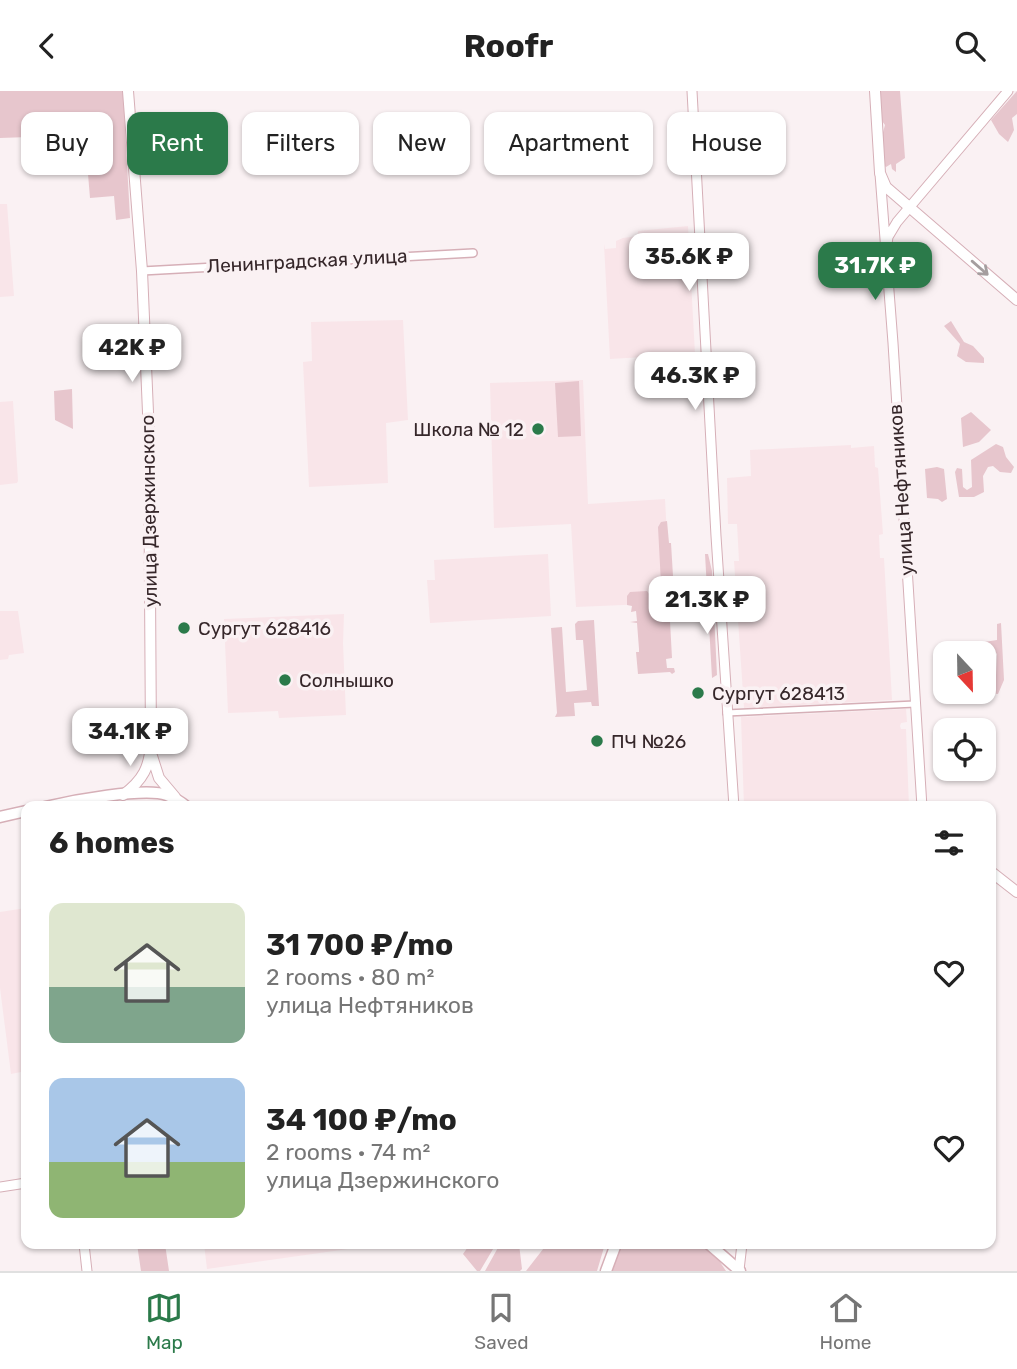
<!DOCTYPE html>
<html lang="en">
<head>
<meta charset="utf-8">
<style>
  :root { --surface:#fff; --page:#f6f6f6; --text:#222; --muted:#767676; --line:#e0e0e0; --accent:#2b7a4a }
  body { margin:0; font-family:Rubik,sans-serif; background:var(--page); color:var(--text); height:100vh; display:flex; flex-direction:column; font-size:26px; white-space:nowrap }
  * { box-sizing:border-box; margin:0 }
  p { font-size:23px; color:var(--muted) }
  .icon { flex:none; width:38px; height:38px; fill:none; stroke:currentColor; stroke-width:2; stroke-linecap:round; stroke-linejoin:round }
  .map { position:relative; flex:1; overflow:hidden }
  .sheet { position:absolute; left:21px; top:710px; width:975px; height:448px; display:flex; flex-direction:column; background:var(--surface); border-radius:14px; box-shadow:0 2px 5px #0004 }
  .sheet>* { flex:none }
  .top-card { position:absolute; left:21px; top:21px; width:976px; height:63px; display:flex; gap:14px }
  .needle { width:46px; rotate:158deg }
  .fabs { position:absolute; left:933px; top:550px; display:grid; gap:14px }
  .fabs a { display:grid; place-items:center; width:63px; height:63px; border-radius:14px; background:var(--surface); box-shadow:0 2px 5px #0004; font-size:35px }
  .price { position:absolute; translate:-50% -60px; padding:0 16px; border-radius:14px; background:#fff; color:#222; font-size:23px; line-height:46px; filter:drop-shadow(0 2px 4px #0008) }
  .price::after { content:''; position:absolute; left:50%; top:42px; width:21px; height:16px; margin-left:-10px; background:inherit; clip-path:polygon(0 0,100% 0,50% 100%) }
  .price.current { background:var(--accent); color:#fff }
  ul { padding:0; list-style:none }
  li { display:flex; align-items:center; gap:21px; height:175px; padding:0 28px }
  li span { display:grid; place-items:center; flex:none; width:196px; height:140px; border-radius:14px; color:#555 }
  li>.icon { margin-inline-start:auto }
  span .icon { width:84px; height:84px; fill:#fffc; stroke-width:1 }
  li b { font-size:30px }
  h2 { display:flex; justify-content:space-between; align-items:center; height:84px; padding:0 28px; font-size:30px }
  .tag { padding:0 24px; border-radius:14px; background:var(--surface); box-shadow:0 2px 5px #0004; font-size:24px; line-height:63px }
  .tag.current { background:var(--accent); color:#fff }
  header { display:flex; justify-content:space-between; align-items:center; height:91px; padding:0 28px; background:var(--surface); font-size:32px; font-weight:700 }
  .tabs { display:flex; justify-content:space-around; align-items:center; height:98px; border-top:2px solid var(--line); background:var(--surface); font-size:19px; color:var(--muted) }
  .tabs a { display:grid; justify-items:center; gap:4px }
  .tabs .current { color:var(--accent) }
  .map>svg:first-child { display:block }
  .built { fill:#f9e5e9 }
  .green { fill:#e7c6cd }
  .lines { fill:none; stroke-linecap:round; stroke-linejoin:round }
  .pedestrian-casing { stroke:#d6afb7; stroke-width:8 }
  .minor-casing { stroke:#d6afb7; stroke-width:10 }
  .tertiary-casing { stroke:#d6afb7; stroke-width:11 }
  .secondary-casing { stroke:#d6afb7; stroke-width:12 }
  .primary-casing { stroke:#d6afb7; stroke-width:13 }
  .pedestrian { stroke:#fff; stroke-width:5 }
  .minor { stroke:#fff; stroke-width:7 }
  .tertiary { stroke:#fff; stroke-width:9 }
  .secondary { stroke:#fff; stroke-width:10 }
  .primary { stroke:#fff; stroke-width:10 }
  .oneway { stroke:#a59e9f }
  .poi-dot { fill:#2b7a4a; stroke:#faf1f3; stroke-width:2.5 }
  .labels { text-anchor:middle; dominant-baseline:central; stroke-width:7; stroke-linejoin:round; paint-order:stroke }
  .street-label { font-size:19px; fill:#36272a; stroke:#faf1f3 }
  .poi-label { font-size:19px; fill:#36272a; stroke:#faf1f3; text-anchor:start }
</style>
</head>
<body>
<header><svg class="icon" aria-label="back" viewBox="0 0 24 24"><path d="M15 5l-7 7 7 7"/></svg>Roofr<svg class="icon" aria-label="search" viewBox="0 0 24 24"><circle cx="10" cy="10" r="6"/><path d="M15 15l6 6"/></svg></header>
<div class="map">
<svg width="1017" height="1180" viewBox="0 0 1017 1180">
  <rect width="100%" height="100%" fill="#faf1f3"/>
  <path class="built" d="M0,113H7L14,205L0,206Z
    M688,135L695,263L610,268L604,153L605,158L616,157V150L623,147L638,145V140Z
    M403,229L408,329L386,332L388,392L309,396L303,271L312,270L311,231Z
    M583,289L588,413L665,408L671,518L648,520L647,513L576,516L571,433L494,437L490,292Z
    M13,310L18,390L17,392L0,394V311Z
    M851,354V357L874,355L875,376L878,377L883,443L879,444L880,467H884L892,609L744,617L734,470H739L737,433H728L727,387L751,385L750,359Z
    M548,463L551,525L430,532L427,489H435L434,469Z
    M0,520H18L24,562L9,564L8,568L0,569Z
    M344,523L343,552L346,624L279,627L278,620L228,622L224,528Z
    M906,618L907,631L901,632L900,635L901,638H906L909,716H744L741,626Z
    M26,817V980L11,983L0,897V821Z
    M204,1153H347L348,1158L207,1178Z"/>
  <path class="green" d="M0,0H123L130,127L116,129L114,105L90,107L87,71L57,45L0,47Z
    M879,0H900L905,67L896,73V81L892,78L891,73L886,76L884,74L882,45L885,34L882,30Z
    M1017,0V23L1012,27L1014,39L1008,51L999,43L991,29Z
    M951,230L964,251L973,255L984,267V272L966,271L957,265L960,253L944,235Z
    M579,290L581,345L558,346L555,292Z
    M72,298L73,338L55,329L54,300Z
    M971,321L991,339L979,351L963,356L961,327Z
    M996,353L1003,356L1006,366L1014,376L1011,382L1000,381L993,375L988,376L983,385L984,401L974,406H959L955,381L957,377L962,378L963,396L967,399L972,396L971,369Z
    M937,376L944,378L947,408L942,411L938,408L927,407L925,378Z
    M667,430L669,452H671L673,485H670L672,525L675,527L670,530L672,567L666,568L667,577H674L675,581L672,583L670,581L638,583L636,561H639V558L637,532L630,531L637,530L636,520L631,521L632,515L627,514V505L630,501L647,500L650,504L651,518L668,517L667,507L661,508V494L663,493H661L658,436L661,431Z
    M705,463H708L712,480L717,584L712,587Z
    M594,529L599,615H592L591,611L574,612L575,625L555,626L557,622L551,537L562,536L566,601L587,599L583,549H576L575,533L578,530Z
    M1001,532L1004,589L998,603L989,602L988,589L996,584L997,563L993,558L989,563H984V551L997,549V533Z
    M137,1153H165L169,1180H141Z
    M470,1153H496L480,1180H477L463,1163Z
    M500,1153H519L522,1178L520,1180H485Z
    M547,1153H605L597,1180H526Z
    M619,1153H700L720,1171L726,1180H611Z"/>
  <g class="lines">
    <defs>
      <path id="pedestrian" d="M726,622L915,613"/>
      <path id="minor" d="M142,180L473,162"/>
      <path id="tertiary" d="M692,0L716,445L734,716
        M880,83L893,252L922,716
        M887,153L888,146L897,131L1008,0
        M0,1096L26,1092
        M84,1153L87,1180
        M739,1179L742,1153"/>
      <path id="secondary" d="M875,0L880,82L886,96L1017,209
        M152,665L159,687L175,706
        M123,704C143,689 150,676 151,651L149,345L142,180L128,0
        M990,780L1017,801"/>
      <path id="primary" d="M45,716C71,710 144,696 167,704C175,707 181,711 187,716
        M0,726L26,720
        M709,1153L740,1180
        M606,1180L616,1153"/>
    </defs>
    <use href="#pedestrian" class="pedestrian-casing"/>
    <use href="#minor" class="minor-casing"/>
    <use href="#tertiary" class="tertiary-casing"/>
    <use href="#secondary" class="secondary-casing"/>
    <use href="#primary" class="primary-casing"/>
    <use href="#pedestrian" class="pedestrian"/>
    <use href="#minor" class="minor"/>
    <use href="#tertiary" class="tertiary"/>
    <use href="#secondary" class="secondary"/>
    <use href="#primary" class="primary"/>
  </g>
  <defs><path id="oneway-shaft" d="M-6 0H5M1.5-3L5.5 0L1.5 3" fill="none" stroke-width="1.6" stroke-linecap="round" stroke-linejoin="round" transform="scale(1.75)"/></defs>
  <use class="oneway" href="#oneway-shaft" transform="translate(980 177) rotate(41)"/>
  <g class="poi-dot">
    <circle cx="538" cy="338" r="7"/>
    <circle cx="184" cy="537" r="7"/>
    <circle cx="285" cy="589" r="7"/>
    <circle cx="698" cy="602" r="7"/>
    <circle cx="597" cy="650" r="7"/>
  </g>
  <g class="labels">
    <g class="street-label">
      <text transform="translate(307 170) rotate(-3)">Ленинградская улица</text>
      <text transform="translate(901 399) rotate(-94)">улица Нефтяников</text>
      <text transform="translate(149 420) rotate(-91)">улица Дзержинского</text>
    </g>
    <g class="poi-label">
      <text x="524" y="338" text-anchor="end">Школа № 12</text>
      <text x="198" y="537">Сургут 628416</text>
      <text x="299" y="589">Солнышко</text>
      <text x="712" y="602">Сургут 628413</text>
      <text x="611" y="650">ПЧ №26</text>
    </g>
  </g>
</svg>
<div class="fabs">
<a><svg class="needle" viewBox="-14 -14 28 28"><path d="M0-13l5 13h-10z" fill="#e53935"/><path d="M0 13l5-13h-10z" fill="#767676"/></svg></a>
<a><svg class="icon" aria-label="locate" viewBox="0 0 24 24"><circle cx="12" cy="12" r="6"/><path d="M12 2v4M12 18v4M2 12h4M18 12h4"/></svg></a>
</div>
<b class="price" style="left:689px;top:202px">35.6K ₽</b>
<b class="price current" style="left:875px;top:211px">31.7K ₽</b>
<b class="price" style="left:132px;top:293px">42K ₽</b>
<b class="price" style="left:695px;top:321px">46.3K ₽</b>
<b class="price" style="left:707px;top:545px">21.3K ₽</b>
<b class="price" style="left:130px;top:677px">34.1K ₽</b>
<div class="top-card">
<a class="tag">Buy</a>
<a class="tag current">Rent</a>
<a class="tag">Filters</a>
<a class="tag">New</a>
<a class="tag">Apartment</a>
<a class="tag">House</a>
</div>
<section class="sheet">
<h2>6 homes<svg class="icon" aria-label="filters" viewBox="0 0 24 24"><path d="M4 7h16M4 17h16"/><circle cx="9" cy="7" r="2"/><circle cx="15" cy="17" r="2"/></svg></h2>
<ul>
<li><span style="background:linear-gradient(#dfe7d0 60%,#7fa58c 0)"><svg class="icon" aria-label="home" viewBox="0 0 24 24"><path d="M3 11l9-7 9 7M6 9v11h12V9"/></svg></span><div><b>31 700 ₽/mo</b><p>2 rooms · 80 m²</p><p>улица Нефтяников</p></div><svg class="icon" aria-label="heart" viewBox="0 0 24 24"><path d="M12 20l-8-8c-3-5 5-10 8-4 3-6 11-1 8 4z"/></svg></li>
<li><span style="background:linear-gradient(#a9c7e8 60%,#8fb573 0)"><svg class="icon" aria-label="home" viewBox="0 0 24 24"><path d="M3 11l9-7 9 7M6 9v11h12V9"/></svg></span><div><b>34 100 ₽/mo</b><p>2 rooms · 74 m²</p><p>улица Дзержинского</p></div><svg class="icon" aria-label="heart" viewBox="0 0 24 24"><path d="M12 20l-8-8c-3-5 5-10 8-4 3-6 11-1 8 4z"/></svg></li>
</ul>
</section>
</div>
<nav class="tabs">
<a class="current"><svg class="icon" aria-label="map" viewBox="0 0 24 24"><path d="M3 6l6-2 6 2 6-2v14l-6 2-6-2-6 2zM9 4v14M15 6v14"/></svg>Map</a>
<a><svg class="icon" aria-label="saved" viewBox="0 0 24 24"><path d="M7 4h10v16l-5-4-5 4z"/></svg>Saved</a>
<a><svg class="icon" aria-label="home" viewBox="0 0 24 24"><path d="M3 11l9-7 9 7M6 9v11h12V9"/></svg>Home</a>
</nav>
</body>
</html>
